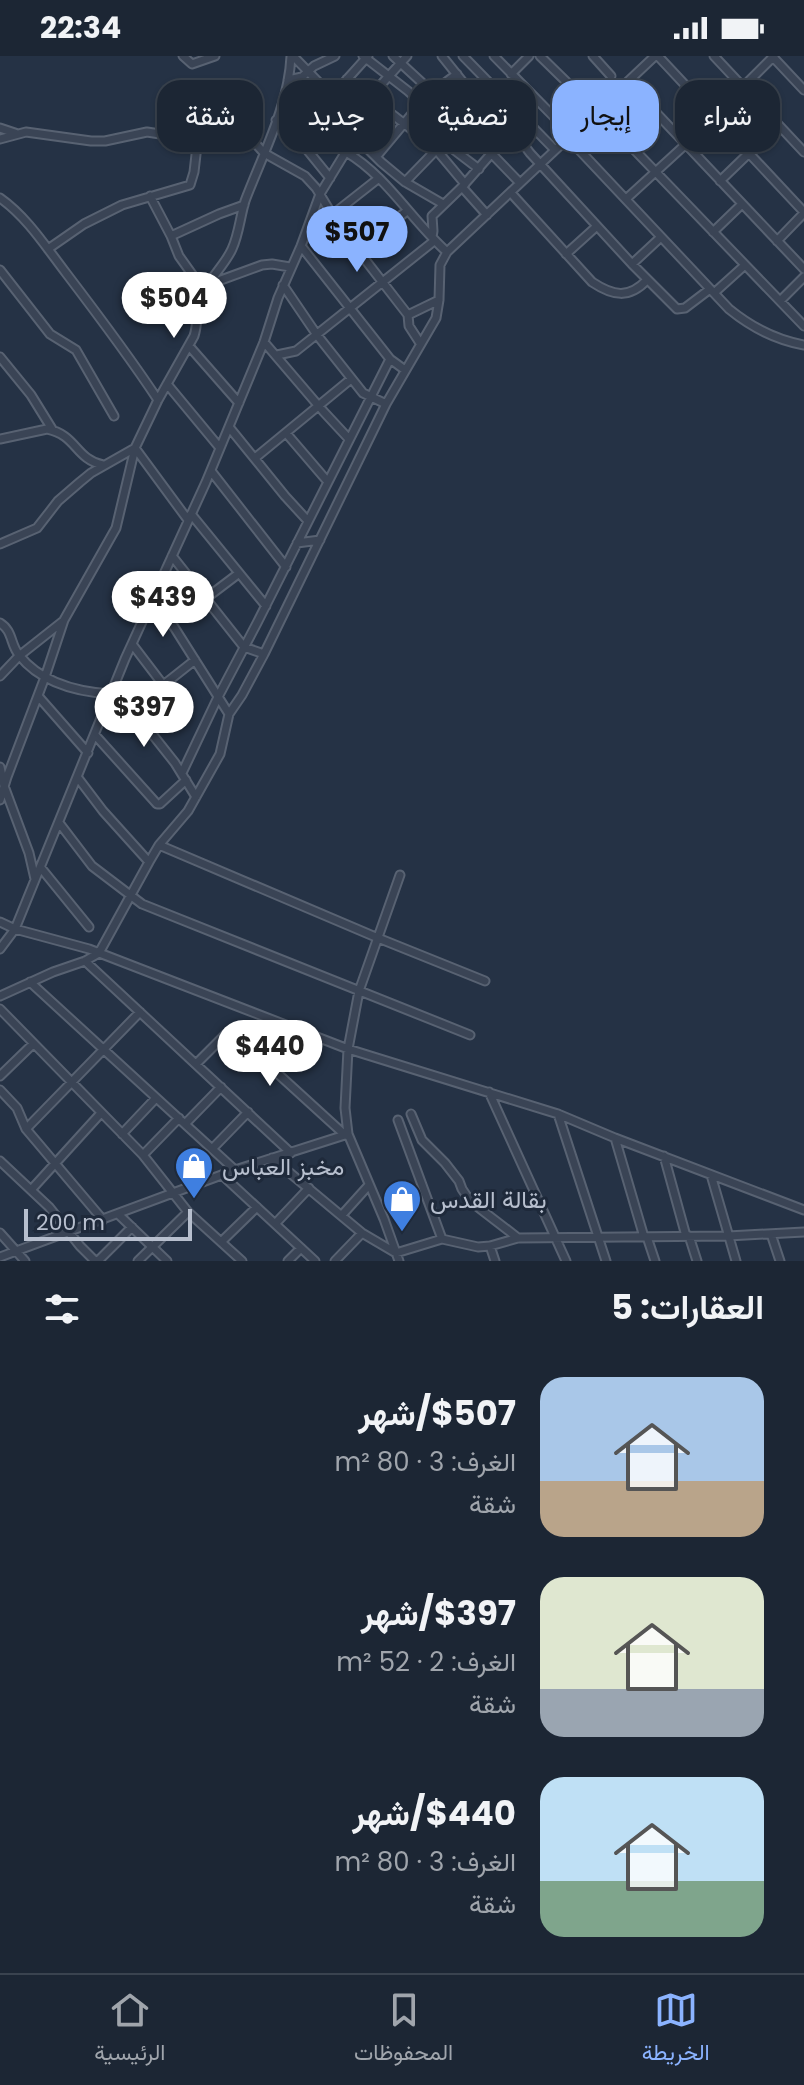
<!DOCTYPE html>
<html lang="ar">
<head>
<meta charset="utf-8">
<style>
  :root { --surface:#1c2634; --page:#252e3c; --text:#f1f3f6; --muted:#a0a5ac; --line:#3a434f; --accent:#8bb3ff }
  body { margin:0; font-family:Poppins,Vazirmatn,sans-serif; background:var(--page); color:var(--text); direction:rtl; height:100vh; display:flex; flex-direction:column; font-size:30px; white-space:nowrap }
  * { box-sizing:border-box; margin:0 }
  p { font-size:26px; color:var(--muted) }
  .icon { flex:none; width:44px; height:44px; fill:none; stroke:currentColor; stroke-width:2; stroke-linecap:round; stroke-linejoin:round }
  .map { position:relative; height:1205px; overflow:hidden; direction:ltr }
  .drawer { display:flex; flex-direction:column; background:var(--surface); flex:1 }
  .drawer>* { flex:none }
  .hud { position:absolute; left:24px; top:24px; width:756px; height:72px; direction:rtl; display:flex; gap:16px }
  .scale { position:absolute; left:24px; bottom:20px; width:168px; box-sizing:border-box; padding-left:8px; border:4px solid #b7bfce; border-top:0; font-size:22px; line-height:28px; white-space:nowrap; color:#b7bfce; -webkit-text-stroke:6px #1e293a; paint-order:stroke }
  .price { position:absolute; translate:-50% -68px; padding:0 18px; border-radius:28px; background:#fff; color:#222; font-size:26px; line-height:52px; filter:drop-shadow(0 2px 4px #0008) }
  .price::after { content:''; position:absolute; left:50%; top:48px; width:24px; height:18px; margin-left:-12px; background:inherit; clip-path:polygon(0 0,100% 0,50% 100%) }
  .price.selected { background:var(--accent); color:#111 }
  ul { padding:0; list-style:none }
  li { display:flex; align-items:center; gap:24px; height:200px; padding:0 40px }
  li span { display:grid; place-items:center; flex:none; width:224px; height:160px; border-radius:24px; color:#555 }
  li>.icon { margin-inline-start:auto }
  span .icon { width:96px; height:96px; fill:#fffc; stroke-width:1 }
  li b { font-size:34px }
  h2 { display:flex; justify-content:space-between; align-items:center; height:96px; padding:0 40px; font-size:34px }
  .pill { padding:0 28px; border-radius:24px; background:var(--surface); box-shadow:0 2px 6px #0004,0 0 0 2px var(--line); font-size:28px; line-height:72px }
  .pill.selected { background:var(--accent); color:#111 }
  .status { display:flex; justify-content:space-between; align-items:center; height:56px; padding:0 40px; background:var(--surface); direction:ltr }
  .status svg { height:22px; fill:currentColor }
  .dock { display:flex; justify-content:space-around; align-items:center; height:112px; border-top:2px solid var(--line); background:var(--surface); font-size:22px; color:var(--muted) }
  .dock a { display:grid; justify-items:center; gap:4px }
  .dock .selected { color:var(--accent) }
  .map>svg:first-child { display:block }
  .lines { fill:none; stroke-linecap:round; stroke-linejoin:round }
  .minor-casing { stroke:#586272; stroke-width:11 }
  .minor { stroke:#3a4455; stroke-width:7 }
  .labels { text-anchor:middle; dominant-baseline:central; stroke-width:6; stroke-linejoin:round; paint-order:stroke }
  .poi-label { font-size:24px; fill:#b7bfce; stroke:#1e293a; text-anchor:start }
</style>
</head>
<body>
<div class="status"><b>22:34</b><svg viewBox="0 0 49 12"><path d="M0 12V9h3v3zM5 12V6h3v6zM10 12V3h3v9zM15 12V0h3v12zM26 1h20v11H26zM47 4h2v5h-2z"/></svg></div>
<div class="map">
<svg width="804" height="1205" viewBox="0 0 804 1205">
  <rect width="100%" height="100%" fill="#253245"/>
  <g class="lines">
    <defs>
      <path id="minor" d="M183,0L192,8L215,0
        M293,0L332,40L335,49L357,82L381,106L405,126L443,148
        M363,0L408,35L421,47L445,87L479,113
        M393,0L432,36L520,127
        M442,0L470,35L494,55L501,68L515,77L530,97L632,208L677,253L685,252L710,233
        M463,0L555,94
        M494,0L561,68
        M540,0L586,45
        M593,0L611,20
        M658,0L804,156
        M714,0L804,96
        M772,0L804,34
        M511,18L529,0
        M347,23L434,91L465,128
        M288,24L302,21L314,10L335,0
        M627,26L804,213
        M449,54L470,35
        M597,55L804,270
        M714,60L774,0
        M276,64L300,85L330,122
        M0,72L15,77
        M568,82L729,253C751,271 776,284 804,289
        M0,83L26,76L91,85H105L147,76L186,82L198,81L218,77L229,76L238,79L255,87L264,97L305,120L316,132L339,170L408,259L409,270L420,287
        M300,85L332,40L368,0
        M482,88L501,68
        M346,96C387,120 412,165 447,196
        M376,101L426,41L457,18
        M720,125L778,69
        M405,126L437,93
        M462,131L487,159
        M511,137L592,226C613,240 629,243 647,224
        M150,140L171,180L179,200L204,235
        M0,142C27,161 46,191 66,217C98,259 129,300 158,344
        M626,143L686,88
        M332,159L379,122
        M713,176L742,148
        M171,180L219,158L244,149
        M432,181L433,175L432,160L462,131L491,98L528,67
        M777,185L804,157
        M301,190L390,303L405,314
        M48,193L84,168L122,149L190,129L194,116L198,81
        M357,193L407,155
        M566,198L597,170
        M632,208L661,181
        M0,214L50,278L76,294L114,360
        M210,228L262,209L272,208L290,211
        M283,229L317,279L363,337L386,348
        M714,237L745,209
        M780,245L804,221
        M408,259L439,244
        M264,286L323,355L349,383
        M189,290L239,347
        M277,299L296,295L434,185
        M0,301L31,339L52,373
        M167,328L220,392
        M229,371L285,440L307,464
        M286,377L328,426
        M0,383L47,373C77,379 75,403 103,409
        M255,402L351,323
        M211,415L286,511
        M191,458L266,550
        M297,487L320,484
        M0,488L37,472L58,445L80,426L91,417L135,392L188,464
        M172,500L244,591L264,598
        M205,543L238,518
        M152,546L174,571L229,658
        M0,567C13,575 10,588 19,599C41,627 78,636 111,638
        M132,588L164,630
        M0,620L19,600L62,566
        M114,630L175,707L196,741
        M38,640L88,697
        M133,653L195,604
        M95,679L157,748H160L186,724
        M0,711L4,730L29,797L35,823
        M182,717L218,641L257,567L390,303
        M78,722L103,755L149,806
        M0,744L7,721L45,621L64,564L116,472L135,392L158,344L194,280C198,268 196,256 200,244C206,225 224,211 232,193C239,178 240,161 245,145C262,100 289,49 291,0
        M60,768L92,810L142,848L470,979
        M159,789L378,882L485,925
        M41,812L89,871
        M0,866L15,873L89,893L348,993L558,1058L615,1082L804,1154
        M0,893L15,873L125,603L206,426L264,286L278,242L301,190L320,138L348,92C352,83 350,74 353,66C360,49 394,15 407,0
        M85,905L291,1097
        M30,926L235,1114
        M0,940L53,916L85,905L99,897L149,806L159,789L188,755L220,698L229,658L242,639L264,598L386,348L436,262L439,244L440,209L447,196L655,0
        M0,953L143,1099L188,1156L242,1205
        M196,1008L226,978L232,976L345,1079
        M0,1020L33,988
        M0,1034L17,1052L26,1073L103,1164
        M489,1036L566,1205
        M411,1058L422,1084L445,1107L459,1125L462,1133L470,1145L518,1182
        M558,1058L606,1205
        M398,1064L442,1183
        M185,1068L221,1031
        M26,1073L140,956
        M122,1078L156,1042
        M615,1082L644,1181
        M213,1092L248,1056
        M143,1099L179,1062
        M664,1100L686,1180
        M272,1102L362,1177L396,1197L442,1183L478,1191L490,1190L518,1182L728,1180L804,1176
        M0,1105L49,1151L80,1190L95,1205
        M222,1119L315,1205
        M711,1119L736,1205
        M31,1134L101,1057
        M118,1158L167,1205
        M342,1159L369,1129
        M275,1168L309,1132
        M0,1177L25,1205
        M771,1178L780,1205
        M689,1180L697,1205
        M647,1181L655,1205
        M221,1186L257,1151
        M490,1190L495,1205
        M0,1201L235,1114L348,1078
        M98,1205L132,1171
        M138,1205L188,1156
        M288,1205L301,1192
        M335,1205L362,1177
        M399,1205L384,1163L348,1078L345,1052L348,993L359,935L400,819"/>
    </defs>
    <use href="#minor" class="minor-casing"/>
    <use href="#minor" class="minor"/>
  </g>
  <defs>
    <symbol id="shop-pin" viewBox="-11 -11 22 30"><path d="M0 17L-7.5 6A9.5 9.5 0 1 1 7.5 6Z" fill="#3f7fe0" stroke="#1e293a"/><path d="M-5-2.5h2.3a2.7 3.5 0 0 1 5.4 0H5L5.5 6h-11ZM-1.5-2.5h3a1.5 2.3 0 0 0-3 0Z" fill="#fff"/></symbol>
  </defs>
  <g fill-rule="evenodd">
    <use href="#shop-pin" x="172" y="1088" width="44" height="60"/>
    <use href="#shop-pin" x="380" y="1121" width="44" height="60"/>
  </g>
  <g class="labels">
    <g class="poi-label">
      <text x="222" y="1110">مخبز العباس</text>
      <text x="430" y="1143">بقالة القدس</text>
    </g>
  </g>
</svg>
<div class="scale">200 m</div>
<b class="price selected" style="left:357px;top:218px">$507</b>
<b class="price" style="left:174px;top:284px">$504</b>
<b class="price" style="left:163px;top:583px">$439</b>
<b class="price" style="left:144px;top:693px">$397</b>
<b class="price" style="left:270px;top:1032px">$440</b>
<div class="hud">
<a class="pill">شراء</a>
<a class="pill selected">إيجار</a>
<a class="pill">تصفية</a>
<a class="pill">جديد</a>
<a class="pill">شقة</a>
</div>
</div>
<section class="drawer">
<h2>العقارات: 5<svg class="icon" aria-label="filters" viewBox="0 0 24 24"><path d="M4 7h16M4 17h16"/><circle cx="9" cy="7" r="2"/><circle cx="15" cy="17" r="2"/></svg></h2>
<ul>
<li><span style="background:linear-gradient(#a9c7e8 65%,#b9a48a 0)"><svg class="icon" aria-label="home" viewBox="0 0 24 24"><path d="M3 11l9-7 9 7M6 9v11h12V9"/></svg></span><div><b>$507/شهر</b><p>الغرف: 3 · 80 m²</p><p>شقة</p></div></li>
<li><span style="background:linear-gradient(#dfe7d0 70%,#9aa5b1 0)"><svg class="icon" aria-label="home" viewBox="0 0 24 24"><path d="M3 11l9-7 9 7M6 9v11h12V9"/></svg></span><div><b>$397/شهر</b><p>الغرف: 2 · 52 m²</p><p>شقة</p></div></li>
<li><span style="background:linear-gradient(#bfe0f5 65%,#7fa58c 0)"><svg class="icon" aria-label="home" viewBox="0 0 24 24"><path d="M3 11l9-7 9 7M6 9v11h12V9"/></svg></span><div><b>$440/شهر</b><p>الغرف: 3 · 80 m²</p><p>شقة</p></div></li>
</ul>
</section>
<nav class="dock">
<a class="selected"><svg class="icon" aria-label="map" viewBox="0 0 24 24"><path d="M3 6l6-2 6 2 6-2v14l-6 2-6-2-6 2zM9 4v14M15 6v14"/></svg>الخريطة</a>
<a><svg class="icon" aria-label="saved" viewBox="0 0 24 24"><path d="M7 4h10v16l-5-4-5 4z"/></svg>المحفوظات</a>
<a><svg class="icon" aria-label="home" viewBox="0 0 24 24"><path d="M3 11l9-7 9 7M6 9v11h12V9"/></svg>الرئيسية</a>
</nav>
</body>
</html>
